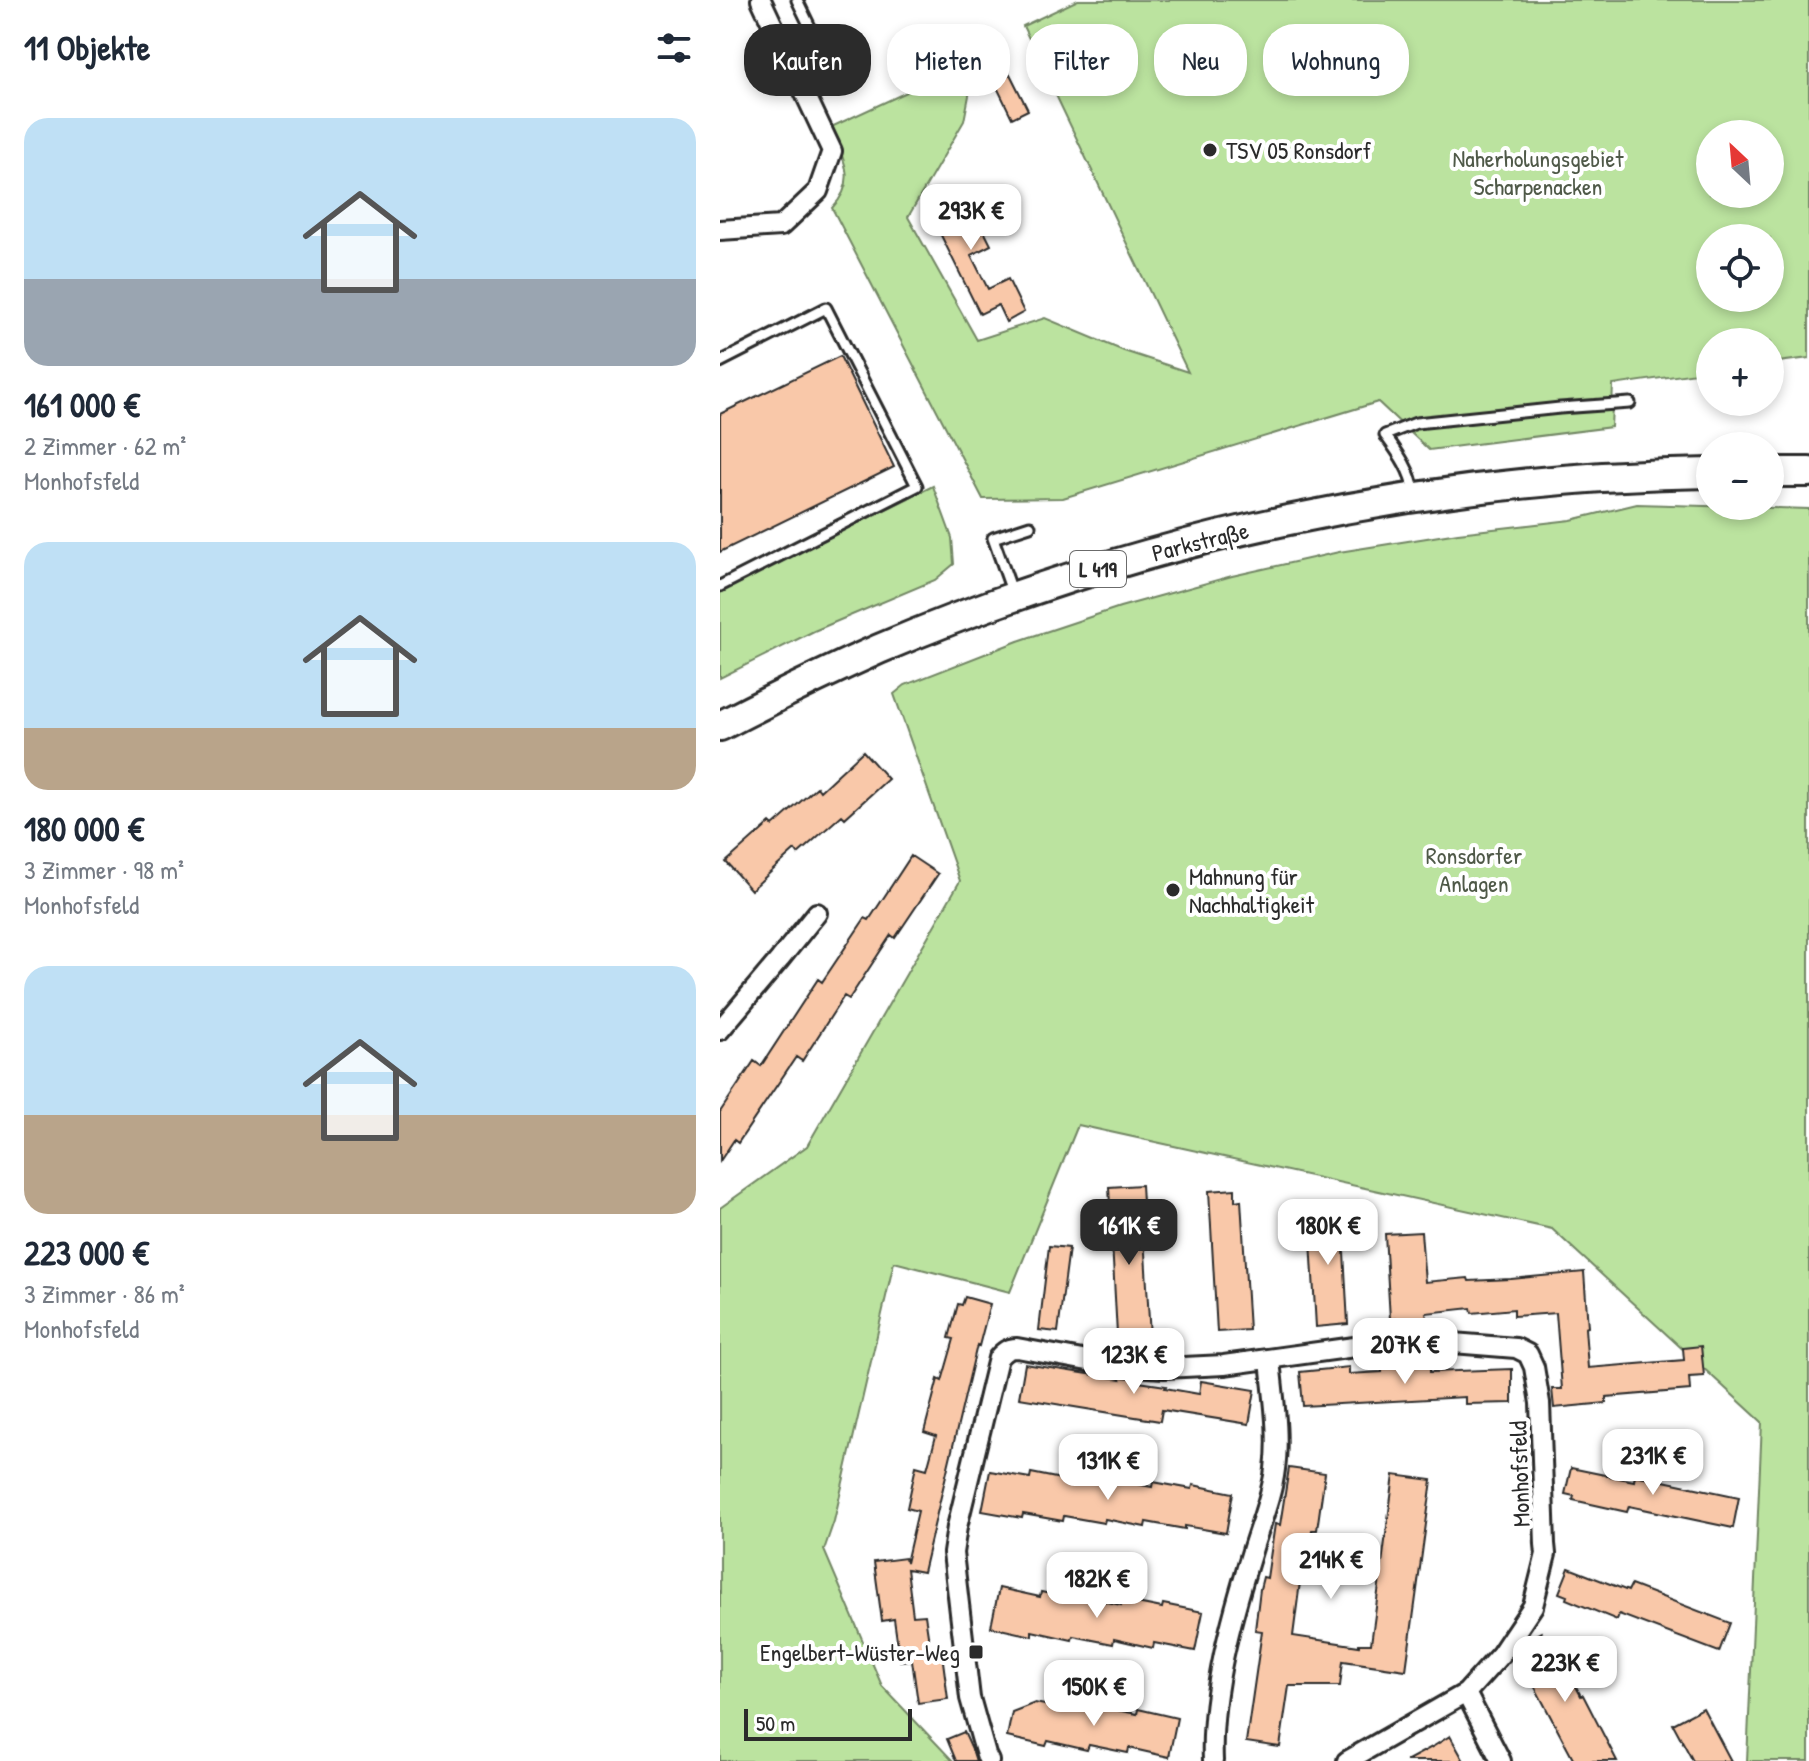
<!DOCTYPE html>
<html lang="de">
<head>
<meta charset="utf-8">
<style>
  :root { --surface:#fff; --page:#f6f6f7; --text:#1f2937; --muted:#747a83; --accent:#2b2b2b }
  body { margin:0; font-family:"Patrick Hand",sans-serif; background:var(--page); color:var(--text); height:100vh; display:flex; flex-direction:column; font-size:30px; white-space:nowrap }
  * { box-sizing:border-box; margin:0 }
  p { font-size:26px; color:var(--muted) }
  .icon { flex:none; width:44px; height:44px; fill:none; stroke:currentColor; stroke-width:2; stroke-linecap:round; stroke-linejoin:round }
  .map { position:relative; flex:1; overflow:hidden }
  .drawer { display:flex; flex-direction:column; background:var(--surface); width:720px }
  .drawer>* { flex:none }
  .top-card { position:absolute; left:24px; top:24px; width:760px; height:72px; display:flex; gap:16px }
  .needle { width:52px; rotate:334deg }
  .tools { position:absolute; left:976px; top:120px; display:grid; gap:16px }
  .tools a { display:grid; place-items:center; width:88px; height:88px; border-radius:50%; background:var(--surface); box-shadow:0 4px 12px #0003; font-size:40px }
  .scale { position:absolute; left:24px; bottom:20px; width:168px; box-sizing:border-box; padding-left:8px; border:4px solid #2b2b2b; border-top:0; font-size:22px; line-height:28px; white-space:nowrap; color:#2b2b2b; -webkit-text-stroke:6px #fff; paint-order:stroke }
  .price { position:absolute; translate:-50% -68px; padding:0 18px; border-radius:16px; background:#fff; color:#222; font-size:26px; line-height:52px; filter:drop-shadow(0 2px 4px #0008) }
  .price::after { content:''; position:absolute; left:50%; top:48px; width:24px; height:18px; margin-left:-12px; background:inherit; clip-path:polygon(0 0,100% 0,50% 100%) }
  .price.selected { background:var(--accent); color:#fff }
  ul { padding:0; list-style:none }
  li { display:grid; align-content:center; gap:16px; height:424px; padding:0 24px }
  li span { display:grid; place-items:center; height:248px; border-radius:24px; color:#555 }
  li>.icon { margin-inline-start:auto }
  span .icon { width:144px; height:144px; fill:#fffc; stroke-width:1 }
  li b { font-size:34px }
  h2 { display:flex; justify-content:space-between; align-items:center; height:96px; padding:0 24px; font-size:34px }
  .chip { padding:0 28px; border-radius:32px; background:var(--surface); box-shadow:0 4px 12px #0003; font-size:28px; line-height:72px }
  .chip.selected { background:var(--accent); color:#fff }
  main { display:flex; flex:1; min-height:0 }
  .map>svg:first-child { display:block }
  .green { fill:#bbe39f; stroke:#738765; stroke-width:2; fill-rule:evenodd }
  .building { fill:#f9c8a9; stroke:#2b2b2b; stroke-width:2 }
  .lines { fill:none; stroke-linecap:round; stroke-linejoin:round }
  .service-casing { stroke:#2b2b2b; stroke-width:15 }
  .minor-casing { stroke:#2b2b2b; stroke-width:24 }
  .primary-casing { stroke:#2b2b2b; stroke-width:34 }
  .service { stroke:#fff; stroke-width:9 }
  .minor { stroke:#fff; stroke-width:18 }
  .primary { stroke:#fff; stroke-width:28 }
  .poi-dot { fill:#2b2b2b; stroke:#fff; stroke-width:3 }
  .labels { text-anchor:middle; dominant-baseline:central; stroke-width:8; stroke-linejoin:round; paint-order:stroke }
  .shield { fill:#fff; stroke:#6b6b6b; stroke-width:2 }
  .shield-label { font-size:22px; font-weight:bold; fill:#2b2b2b }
  .poi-label { font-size:24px; fill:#2b2b2b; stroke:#fff; text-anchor:start }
  .park-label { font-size:24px; fill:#4f5948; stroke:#fff }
  .street-label { font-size:24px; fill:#2b2b2b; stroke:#fff }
</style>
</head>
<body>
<main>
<section class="drawer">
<h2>11 Objekte<svg class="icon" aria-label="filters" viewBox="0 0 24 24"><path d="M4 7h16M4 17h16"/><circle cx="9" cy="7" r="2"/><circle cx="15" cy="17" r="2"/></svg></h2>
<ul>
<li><span style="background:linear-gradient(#bfe0f5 65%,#9aa5b1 0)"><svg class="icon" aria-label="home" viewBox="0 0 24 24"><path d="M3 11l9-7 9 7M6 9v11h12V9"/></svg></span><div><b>161 000 €</b><p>2 Zimmer · 62 m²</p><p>Monhofsfeld</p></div></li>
<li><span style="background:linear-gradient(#bfe0f5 75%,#b9a48a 0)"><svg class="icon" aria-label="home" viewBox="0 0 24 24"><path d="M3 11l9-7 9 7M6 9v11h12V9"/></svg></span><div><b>180 000 €</b><p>3 Zimmer · 98 m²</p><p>Monhofsfeld</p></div></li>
<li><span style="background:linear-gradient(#bfe0f5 60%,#b9a48a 0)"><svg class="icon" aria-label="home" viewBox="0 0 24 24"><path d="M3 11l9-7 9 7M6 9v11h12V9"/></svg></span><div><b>223 000 €</b><p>3 Zimmer · 86 m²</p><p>Monhofsfeld</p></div></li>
</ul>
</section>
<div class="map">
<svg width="1089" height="1761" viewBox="0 0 1089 1761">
  <rect width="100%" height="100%" fill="#fff"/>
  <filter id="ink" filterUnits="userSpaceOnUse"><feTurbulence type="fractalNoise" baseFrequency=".0125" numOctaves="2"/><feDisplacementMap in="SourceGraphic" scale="16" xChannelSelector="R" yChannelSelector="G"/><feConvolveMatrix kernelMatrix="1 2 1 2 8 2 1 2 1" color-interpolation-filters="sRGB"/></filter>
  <g filter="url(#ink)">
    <path class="green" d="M358,0H1089V358L1050,363V342H990V371L893,385L891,427L709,450L658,402L343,498L263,499L112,208C139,180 123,158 109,128L256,60L244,121L188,217L257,340L325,318L404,351L468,372L303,26ZM990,134H1050V194H990ZM990,238H1050V298H990Z
      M213,486L232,538L234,564L215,580L94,631L0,678V591Z
      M917,504L1089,509V1761H1027L1042,1422L832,1229L358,1125L290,1292L174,1262L114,1521L104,1550L162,1686L233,1761H0V1208L87,1146L240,881L174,694L185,685L298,641L400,607L512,576L619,552L738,533L851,520Z"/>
    <path class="building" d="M290,74L308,110L292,118L274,81Z
      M242,187L271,245L251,255L268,289L288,279L304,312L286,322L278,305L260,314L206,205Z
      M120,356L174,467L0,552V414Z
      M143,751L168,779L125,818L122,815L78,854L75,850L31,890L6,862L50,823L53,826L97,787L100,791Z
      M191,856L218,874L175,938L171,935L129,999L124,996L82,1061L76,1057L18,1143L14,1140L0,1161V1112L34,1061L41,1066L98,979L102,982L145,918L149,920Z
      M421,1185L430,1337L416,1338L417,1354L398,1353L389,1187Z
      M515,1189V1201L521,1200L529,1330L497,1332L489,1191Z
      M610,1205V1217L622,1216L628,1324L596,1327L589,1206Z
      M701,1232L705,1282L748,1278L749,1281L791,1279L864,1272L868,1327L865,1328L868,1368L964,1360L963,1348L981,1346L984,1376L969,1377L970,1390L886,1397V1403L834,1408L832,1389H842L836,1313L794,1316V1309L752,1313L751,1308L706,1313L707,1318L670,1319L665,1234Z
      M329,1246L349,1248L338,1332L319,1330Z
      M245,1297L270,1304L259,1346L257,1345L203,1572L187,1569L193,1616L205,1615L210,1648L221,1646L228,1699L198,1703L192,1660L180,1661L174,1619L162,1621L154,1562L185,1558L186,1563L198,1511L187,1508L196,1466L207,1469L216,1436L204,1432L218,1379L222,1381L234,1339L229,1338L238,1304L242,1305Z
      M305,1364L400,1379L399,1377L418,1378L419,1382L446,1386L445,1388L479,1394L481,1381L535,1390L529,1424L442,1410L440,1421L299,1398Z
      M710,1364V1372L792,1369V1403L745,1404V1397L583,1406L580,1372L629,1367V1374L662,1372V1367Z
      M569,1468L605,1473L597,1530H592L584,1583L580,1582L573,1636L639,1646V1644H651L674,1475L712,1480L686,1670L623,1661L620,1686H569L560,1747L526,1742L542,1631L535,1630L540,1589L543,1577L547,1578L555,1524L560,1525Z
      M851,1468L914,1481L915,1475L1019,1497L1013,1528L909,1506L907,1512L853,1500L854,1496L845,1494Z
      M270,1471L310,1478L311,1473L351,1481L352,1476L391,1484L392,1479L432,1487L433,1482L472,1489L473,1485L513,1493L506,1533L465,1526V1529L426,1522L425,1527L385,1519L384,1523L344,1516L343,1521L303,1514L302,1518L262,1511Z
      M849,1568L908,1591L911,1585L1010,1623L999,1652L899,1614L897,1620L846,1599L847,1596L839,1593Z
      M279,1588L320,1597L321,1592L360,1600L361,1596L401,1605L402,1600L442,1608L443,1604L483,1612L475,1651L434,1643L433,1648L394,1639L393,1644L353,1636L352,1640L312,1631V1636L271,1627Z
      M821,1632L847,1679L851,1677L861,1696L863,1695L897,1761H854L798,1655L810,1638Z
      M336,1702L376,1711L377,1706L417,1714L418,1709L457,1718L449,1757L409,1748L408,1753L369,1745L367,1750L328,1741L326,1746L287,1737L292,1712L315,1703L335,1707Z
      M983,1708L1011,1761H973L953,1724Z
      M244,1732L253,1752L256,1761H236L227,1739Z
      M730,1736L744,1761H686L714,1746Z"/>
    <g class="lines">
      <defs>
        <path id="service" d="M77,0L108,64
          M0,362L106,308L197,486L0,586
          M694,492C691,470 678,453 665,435L696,423L840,408L910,403
          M293,594L273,538L310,526"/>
        <path id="minor" d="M0,230L61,226L98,191L112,151L41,0
          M0,1030L60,959L97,913
          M746,1693L781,1761
          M269,1761L266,1755L250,1698L233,1553L237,1527L278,1358C284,1351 288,1348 297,1348L384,1364L444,1368L504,1365L649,1345L720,1342L796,1348L808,1354L814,1367L820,1403L825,1544L826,1554L813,1606L781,1654L746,1693L627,1761
          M493,1761C490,1693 512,1616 532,1551C540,1524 552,1496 555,1469C560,1434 553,1394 550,1359"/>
        <path id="primary" d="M1050,472H1089
          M0,726C52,699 105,673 159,649C422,537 704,477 990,473"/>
      </defs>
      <use href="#service" class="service-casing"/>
      <use href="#minor" class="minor-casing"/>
      <use href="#primary" class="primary-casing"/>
      <use href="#service" class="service"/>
      <use href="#minor" class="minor"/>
      <use href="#primary" class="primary"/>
    </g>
  </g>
  <g class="poi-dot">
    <circle cx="490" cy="150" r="8"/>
    <circle cx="453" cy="890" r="8"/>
    <rect x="248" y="1644" width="16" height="16" rx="4"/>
  </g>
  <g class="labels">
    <rect class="shield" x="350" y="551" width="56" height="36" rx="6"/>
    <g class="shield-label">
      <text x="378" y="569">L 419</text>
    </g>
    <g class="poi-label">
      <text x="506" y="150">TSV 05 Ronsdorf</text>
      <text x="469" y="876">Mahnung für<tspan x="469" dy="28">Nachhaltigkeit</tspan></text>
      <text x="240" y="1652" text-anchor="end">Engelbert-Wüster-Weg</text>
    </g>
    <g class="park-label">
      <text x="818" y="158">Naherholungsgebiet<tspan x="818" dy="28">Scharpenacken</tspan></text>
      <text x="754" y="855">Ronsdorfer<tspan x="754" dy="28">Anlagen</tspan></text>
    </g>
    <g class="street-label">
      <text transform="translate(480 541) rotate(-14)">Parkstraße</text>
      <text transform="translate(799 1474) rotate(-92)">Monhofsfeld</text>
    </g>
  </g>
</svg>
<div class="tools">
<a><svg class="needle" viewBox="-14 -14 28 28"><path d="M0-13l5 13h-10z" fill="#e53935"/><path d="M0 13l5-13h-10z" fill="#747a83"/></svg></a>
<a><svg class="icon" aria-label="locate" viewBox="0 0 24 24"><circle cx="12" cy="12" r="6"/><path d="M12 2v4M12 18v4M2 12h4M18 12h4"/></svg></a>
<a>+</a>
<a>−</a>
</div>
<div class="scale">50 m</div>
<b class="price" style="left:251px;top:252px">293K €</b>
<b class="price selected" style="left:409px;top:1267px">161K €</b>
<b class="price" style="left:608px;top:1267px">180K €</b>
<b class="price" style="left:685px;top:1386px">207K €</b>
<b class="price" style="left:414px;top:1396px">123K €</b>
<b class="price" style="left:933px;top:1497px">231K €</b>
<b class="price" style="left:388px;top:1502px">131K €</b>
<b class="price" style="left:611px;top:1601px">214K €</b>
<b class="price" style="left:377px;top:1620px">182K €</b>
<b class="price" style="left:845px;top:1704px">223K €</b>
<b class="price" style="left:374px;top:1728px">150K €</b>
<div class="top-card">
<a class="chip selected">Kaufen</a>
<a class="chip">Mieten</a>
<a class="chip">Filter</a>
<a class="chip">Neu</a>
<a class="chip">Wohnung</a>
</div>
</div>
</main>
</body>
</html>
